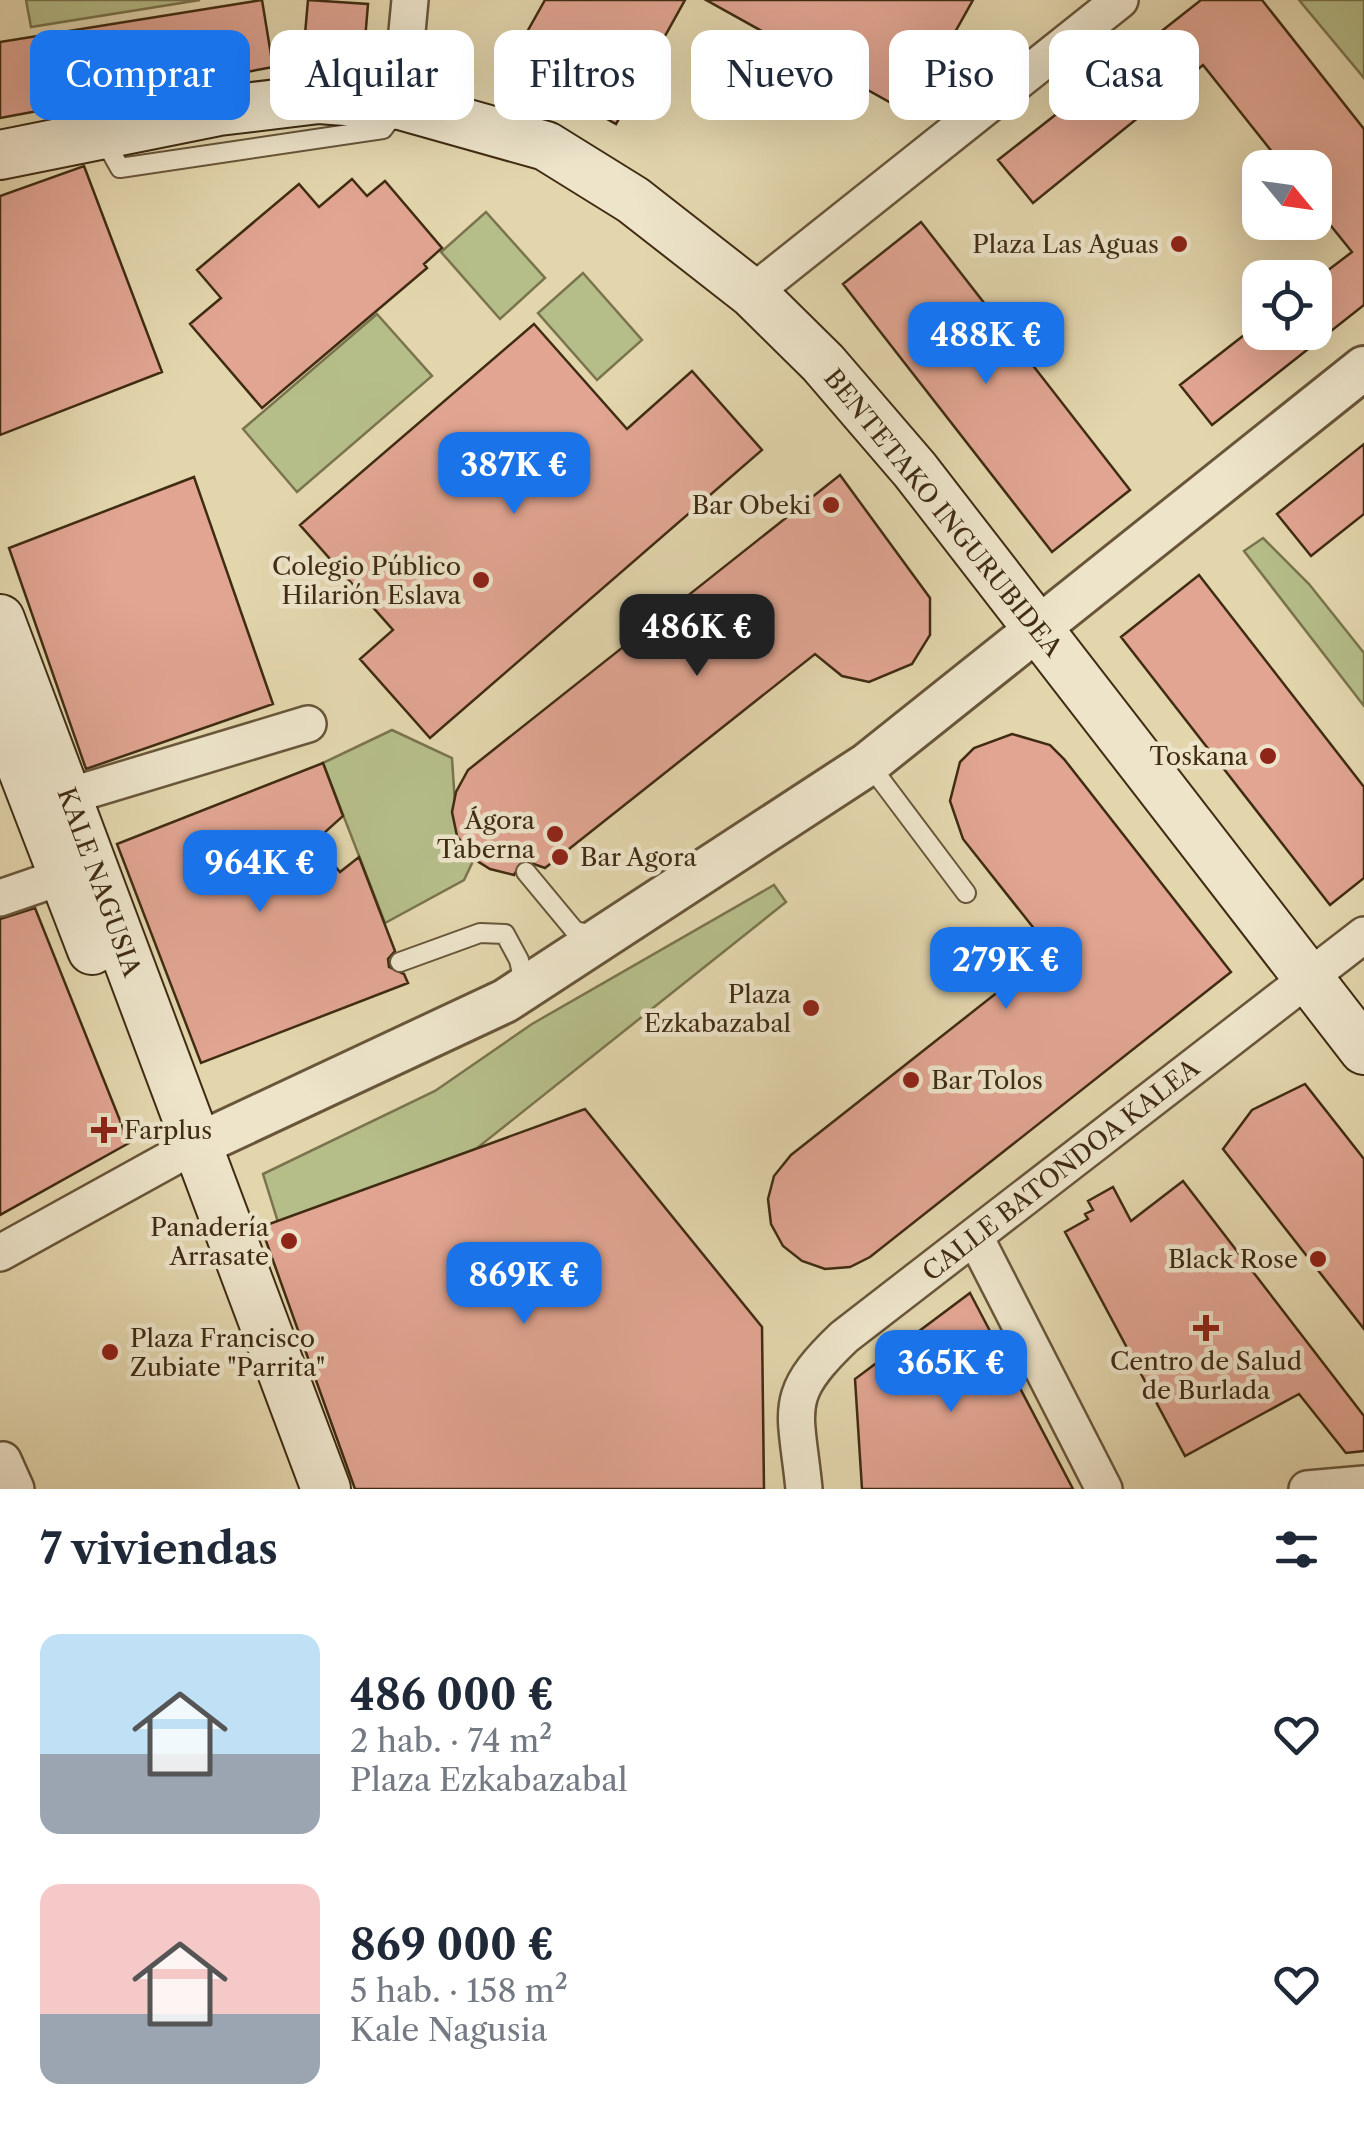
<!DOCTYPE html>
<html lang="es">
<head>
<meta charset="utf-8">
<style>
  :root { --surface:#fff; --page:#f6f6f7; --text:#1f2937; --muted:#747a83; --accent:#1a73e8 }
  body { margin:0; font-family:"Libre Caslon Text",serif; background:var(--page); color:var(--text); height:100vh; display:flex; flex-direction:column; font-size:38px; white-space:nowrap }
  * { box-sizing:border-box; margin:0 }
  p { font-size:32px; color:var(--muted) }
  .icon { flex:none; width:55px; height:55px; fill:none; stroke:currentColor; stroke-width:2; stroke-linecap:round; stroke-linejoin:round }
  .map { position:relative; height:1489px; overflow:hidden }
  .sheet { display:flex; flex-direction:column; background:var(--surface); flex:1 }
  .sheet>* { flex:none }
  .guide { position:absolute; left:30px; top:30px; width:1305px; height:90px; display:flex; gap:20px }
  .needle { width:65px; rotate:119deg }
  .buttons { position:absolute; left:1242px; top:150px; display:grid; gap:20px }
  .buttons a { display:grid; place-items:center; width:90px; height:90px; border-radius:20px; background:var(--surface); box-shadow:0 10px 40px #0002; font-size:50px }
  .price { position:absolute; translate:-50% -85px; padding:0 22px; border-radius:20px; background:var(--accent); color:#fff; font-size:32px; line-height:65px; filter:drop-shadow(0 2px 5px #0008) }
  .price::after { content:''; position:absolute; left:50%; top:60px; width:30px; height:22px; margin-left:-15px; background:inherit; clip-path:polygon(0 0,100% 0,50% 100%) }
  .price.selected { background:#222; color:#fff }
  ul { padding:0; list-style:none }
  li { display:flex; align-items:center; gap:30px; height:250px; padding:0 40px }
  li span { display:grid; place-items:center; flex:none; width:280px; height:200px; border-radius:20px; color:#555 }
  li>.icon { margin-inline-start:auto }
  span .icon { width:120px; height:120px; fill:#fffc; stroke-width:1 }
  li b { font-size:42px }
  h2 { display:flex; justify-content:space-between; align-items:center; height:120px; padding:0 40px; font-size:42px }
  .chip { padding:0 35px; border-radius:20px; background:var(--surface); box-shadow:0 10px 40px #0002; font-size:35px; line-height:90px }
  .chip.selected { background:var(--accent); color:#fff }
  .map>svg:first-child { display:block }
  .green { fill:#b5bd89; stroke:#7a744e; stroke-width:2.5 }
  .building { fill:#e1a592; stroke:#402c13; stroke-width:2.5 }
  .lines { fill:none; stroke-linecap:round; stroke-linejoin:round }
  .service-casing { stroke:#69563a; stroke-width:22 }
  .minor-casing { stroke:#69563a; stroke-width:40 }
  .tertiary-casing { stroke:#69563a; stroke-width:48 }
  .secondary-casing { stroke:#402c13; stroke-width:52 }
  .service { stroke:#ede4ca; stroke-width:18 }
  .minor { stroke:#ede4ca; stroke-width:35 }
  .tertiary { stroke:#ede4ca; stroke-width:42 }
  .secondary { stroke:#ede4ca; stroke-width:48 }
  .poi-dot { fill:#8f2418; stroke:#ede4ca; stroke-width:4 }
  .labels { text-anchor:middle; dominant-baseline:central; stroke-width:9; stroke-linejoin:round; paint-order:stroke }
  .poi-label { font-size:25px; fill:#402c13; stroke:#ede4ca; text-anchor:end }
  .street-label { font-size:25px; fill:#402c13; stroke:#ede4ca }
</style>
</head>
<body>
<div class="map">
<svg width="1364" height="1489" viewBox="0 0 1364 1489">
  <rect width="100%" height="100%" fill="#e3d6ad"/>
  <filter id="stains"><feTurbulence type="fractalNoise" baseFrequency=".002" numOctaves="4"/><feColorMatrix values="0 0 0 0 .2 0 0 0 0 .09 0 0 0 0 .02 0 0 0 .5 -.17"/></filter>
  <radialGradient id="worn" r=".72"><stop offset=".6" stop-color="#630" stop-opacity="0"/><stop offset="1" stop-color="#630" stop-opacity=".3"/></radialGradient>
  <path class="green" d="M26,0H200L31,27Z
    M1299,0H1364V78Z
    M486,212L545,278L500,319L441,252Z
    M583,273L642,340L597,380L538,313Z
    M377,314L432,376L297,492L243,429Z
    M1263,538L1309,584L1364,653V706L1244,551Z
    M392,730L452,758L457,835L474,859L464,880L385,923L323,763Z
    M774,885L786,902L476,1149L278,1222L263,1174L435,1091L532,1024Z"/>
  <path class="building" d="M262,0L273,67L0,118V42Z
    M308,0L368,4L363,64L303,57Z
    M545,0H685L616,124L509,64Z
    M706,0H973L936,66L920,57L893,104Z
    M1201,0H1262L1364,129V305L1212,425L1180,385L1248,332H1315V280L1352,252L1315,206V168H1285L1203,65L1033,203L998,160Z
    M84,166L162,372L0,435V196Z
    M352,179L367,196L385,181L442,248L424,264L427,268L262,408L190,324L221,298L197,270L299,184L319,207Z
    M921,222L1130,490L1052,552L843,284Z
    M534,324L627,429L692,371L762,450L430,738L360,659L393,630L300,525Z
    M1364,444V514L1311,556L1277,514Z
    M840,475L930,598V635L912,664L869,682L842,676L815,654L545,868L523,860L514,875L490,869L474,859L457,836L452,812L456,792L468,770Z
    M194,477L273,704L86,769L9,548Z
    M1199,575L1364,787V878L1330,905L1121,637Z
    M1012,734L1050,745L1064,759L1231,972L870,1257L850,1267L825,1269L802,1261L783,1246L771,1224L768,1199L774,1176L791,1155L1051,950L963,839L950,801L960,762L974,748Z
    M323,763L343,816L314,842L340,872L359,857L395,951L388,959L389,967L404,974L408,983L201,1063L117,844Z
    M35,908L129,1143L0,1215V919Z
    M1305,1084L1364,1159V1329L1223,1149L1252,1110Z
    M585,1109L762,1327L764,1489H355L261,1227Z
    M1183,1181L1364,1416V1451L1346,1453L1299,1394L1185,1456L1065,1232L1088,1219L1085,1214L1093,1210L1088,1201L1113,1187L1131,1221Z
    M970,1293L1073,1489H862L855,1379Z"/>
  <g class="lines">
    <defs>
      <path id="service" d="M103,138L120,168L383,129L397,110
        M869,764L966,893
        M526,872L575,931L597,936
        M400,962L480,933L505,934L519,960L525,987"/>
      <path id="minor" d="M400,105L410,0
        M752,293L1120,0
        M69,796L308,724
        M0,898L61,877L78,862
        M975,1237L1104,1489
        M0,1253L172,1158
        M3,1460L16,1489
        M804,1489C796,1408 781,1397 844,1337L1364,935
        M1307,1489L1364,1484"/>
      <path id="tertiary" d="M195,1146L505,1001L868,764L1364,368"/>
      <path id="secondary" d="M0,155L219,111L319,99L400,105L546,146L633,200L752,293L823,363L915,470L1364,1050
        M0,619L326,1489
        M0,711L92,950"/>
    </defs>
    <use href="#service" class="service-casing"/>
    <use href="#minor" class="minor-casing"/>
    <use href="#tertiary" class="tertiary-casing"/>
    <use href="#secondary" class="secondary-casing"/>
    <use href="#service" class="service"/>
    <use href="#minor" class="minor"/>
    <use href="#tertiary" class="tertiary"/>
    <use href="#secondary" class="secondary"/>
  </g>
  <g class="poi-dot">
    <circle cx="1179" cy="244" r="10"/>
    <circle cx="831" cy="505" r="10"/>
    <circle cx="481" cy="580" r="10"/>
    <circle cx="1268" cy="756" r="10"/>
    <circle cx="555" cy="834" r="10"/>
    <circle cx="560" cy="857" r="10"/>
    <circle cx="811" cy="1008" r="10"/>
    <circle cx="911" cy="1080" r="10"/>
    <path d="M99 1115h10v10h10v10h-10v10h-10v-10h-10v-10h10z"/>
    <circle cx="289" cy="1241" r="10"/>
    <circle cx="1318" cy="1259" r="10"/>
    <path d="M1201 1313h10v10h10v10h-10v10h-10v-10h-10v-10h10z"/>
    <circle cx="110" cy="1352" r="10"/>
  </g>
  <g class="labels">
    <g class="poi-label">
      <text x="1159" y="244">Plaza Las Aguas</text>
      <text x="811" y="505">Bar Obeki</text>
      <text x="461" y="566">Colegio Público<tspan x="461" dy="29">Hilarión Eslava</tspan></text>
      <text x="1248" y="756">Toskana</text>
      <text x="535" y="820">Ágora<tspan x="535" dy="29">Taberna</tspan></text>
      <text x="580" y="857" text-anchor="start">Bar Agora</text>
      <text x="791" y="994">Plaza<tspan x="791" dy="29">Ezkabazabal</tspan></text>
      <text x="931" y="1080" text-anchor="start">Bar Tolos</text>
      <text x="124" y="1130" text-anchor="start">Farplus</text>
      <text x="269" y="1227">Panadería<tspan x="269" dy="29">Arrasate</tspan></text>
      <text x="1298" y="1259">Black Rose</text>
      <text x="130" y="1338" text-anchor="start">Plaza Francisco<tspan x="130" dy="29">Zubiate "Parrita"</tspan></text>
      <text x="1206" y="1361" text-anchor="middle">Centro de Salud<tspan x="1206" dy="29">de Burlada</tspan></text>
    </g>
    <g class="street-label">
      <text transform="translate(943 513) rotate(51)">BENTETAKO INGURUBIDEA</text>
      <text transform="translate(99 882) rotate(70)">KALE NAGUSIA</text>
      <text transform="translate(1061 1170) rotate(-38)">CALLE BATONDOA KALEA</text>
    </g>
  </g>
  <rect width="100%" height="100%" filter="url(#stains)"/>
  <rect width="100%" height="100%" fill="url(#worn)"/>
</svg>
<div class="buttons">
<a><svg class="needle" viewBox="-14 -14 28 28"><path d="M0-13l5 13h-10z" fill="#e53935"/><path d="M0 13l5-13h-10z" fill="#747a83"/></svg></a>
<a><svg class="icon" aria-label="locate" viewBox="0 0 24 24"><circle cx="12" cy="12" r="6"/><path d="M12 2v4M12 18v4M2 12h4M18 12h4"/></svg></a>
</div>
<b class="price" style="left:986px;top:387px">488K €</b>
<b class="price" style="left:514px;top:517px">387K €</b>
<b class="price selected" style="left:697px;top:679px">486K €</b>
<b class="price" style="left:260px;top:915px">964K €</b>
<b class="price" style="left:1006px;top:1012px">279K €</b>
<b class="price" style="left:524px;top:1327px">869K €</b>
<b class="price" style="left:951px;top:1415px">365K €</b>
<div class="guide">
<a class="chip selected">Comprar</a>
<a class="chip">Alquilar</a>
<a class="chip">Filtros</a>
<a class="chip">Nuevo</a>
<a class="chip">Piso</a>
<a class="chip">Casa</a>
</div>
</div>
<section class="sheet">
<h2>7 viviendas<svg class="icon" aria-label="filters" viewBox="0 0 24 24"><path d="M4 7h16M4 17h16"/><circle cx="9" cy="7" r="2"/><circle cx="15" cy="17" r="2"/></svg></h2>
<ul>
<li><span style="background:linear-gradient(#bfe0f5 60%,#9aa5b1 0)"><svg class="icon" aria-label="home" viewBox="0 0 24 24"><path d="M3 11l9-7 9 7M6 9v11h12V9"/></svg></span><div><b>486 000 €</b><p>2 hab. · 74 m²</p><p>Plaza Ezkabazabal</p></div><svg class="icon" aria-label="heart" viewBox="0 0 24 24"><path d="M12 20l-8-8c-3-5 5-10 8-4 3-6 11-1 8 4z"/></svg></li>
<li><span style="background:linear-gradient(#f6c9c9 65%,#9aa5b1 0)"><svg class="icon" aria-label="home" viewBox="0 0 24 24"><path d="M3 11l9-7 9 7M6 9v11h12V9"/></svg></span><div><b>869 000 €</b><p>5 hab. · 158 m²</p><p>Kale Nagusia</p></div><svg class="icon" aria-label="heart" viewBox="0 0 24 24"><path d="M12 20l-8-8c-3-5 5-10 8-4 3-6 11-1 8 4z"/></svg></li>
</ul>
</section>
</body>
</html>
